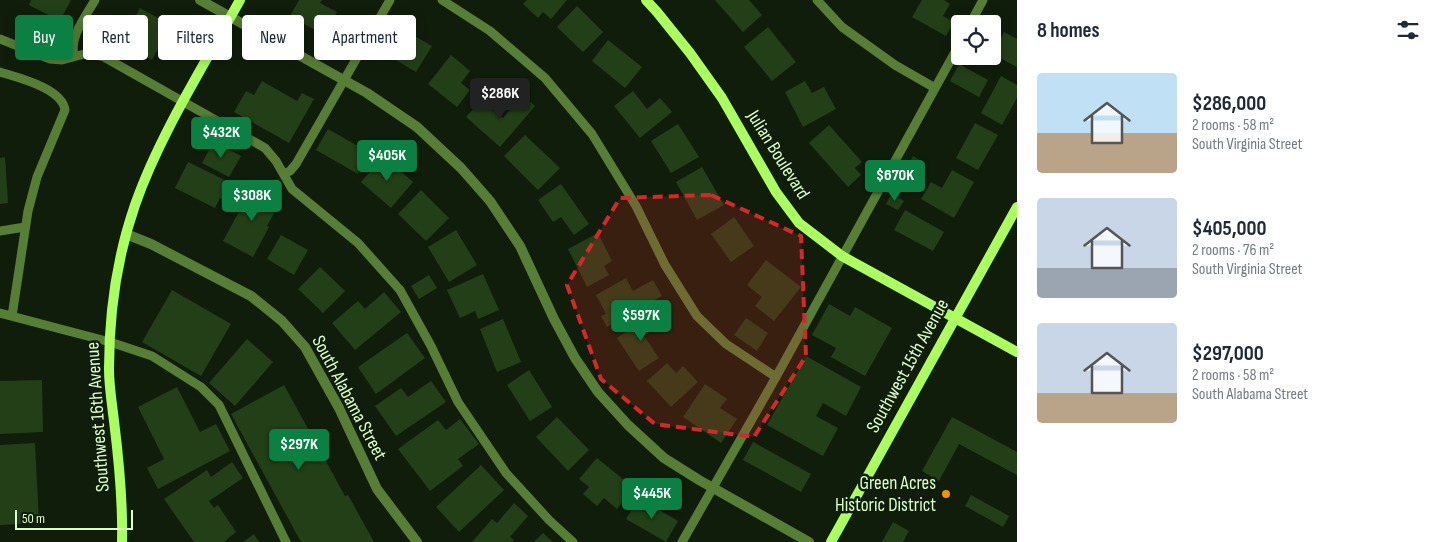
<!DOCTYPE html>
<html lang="en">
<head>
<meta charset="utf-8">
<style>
  :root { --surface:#fff; --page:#f2f2f3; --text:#1f2937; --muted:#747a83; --accent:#0b8043 }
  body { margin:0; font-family:"Sofia Sans Condensed",sans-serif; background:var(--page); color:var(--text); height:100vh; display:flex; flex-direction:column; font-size:19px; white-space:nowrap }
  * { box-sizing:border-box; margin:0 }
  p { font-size:16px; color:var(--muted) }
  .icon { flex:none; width:28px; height:28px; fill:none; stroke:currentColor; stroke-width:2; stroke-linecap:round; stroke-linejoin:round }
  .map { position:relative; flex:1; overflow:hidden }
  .drawer { display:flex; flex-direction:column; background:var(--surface); width:425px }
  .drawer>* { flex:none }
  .top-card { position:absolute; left:15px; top:15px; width:475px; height:45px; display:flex; gap:10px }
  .fabs { position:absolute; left:951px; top:15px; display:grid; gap:10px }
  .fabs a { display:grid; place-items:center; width:50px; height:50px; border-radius:5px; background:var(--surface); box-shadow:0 2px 12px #0003; font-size:25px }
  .scale { position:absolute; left:15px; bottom:12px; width:118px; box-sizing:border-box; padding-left:5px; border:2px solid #dcffc7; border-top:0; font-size:14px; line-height:18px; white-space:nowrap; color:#dcffc7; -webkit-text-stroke:4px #111d0b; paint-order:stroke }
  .price { position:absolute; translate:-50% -42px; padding:0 11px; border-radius:5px; background:var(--accent); color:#fff; font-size:16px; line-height:32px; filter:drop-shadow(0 1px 2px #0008) }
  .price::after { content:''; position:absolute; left:50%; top:30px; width:15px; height:11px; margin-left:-8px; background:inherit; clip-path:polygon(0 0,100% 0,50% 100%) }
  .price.active { background:#222; color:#fff }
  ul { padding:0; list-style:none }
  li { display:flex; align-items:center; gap:15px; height:125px; padding:0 20px }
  li span { display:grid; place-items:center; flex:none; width:140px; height:100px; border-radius:5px; color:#555 }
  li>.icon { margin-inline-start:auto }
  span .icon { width:60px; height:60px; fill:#fffc; stroke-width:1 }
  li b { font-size:21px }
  h2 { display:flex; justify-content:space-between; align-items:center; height:60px; padding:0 20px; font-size:21px }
  .tag { padding:0 18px; border-radius:5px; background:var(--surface); box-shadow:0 2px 12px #0003; font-size:18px; line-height:45px }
  .tag.active { background:var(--accent); color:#fff }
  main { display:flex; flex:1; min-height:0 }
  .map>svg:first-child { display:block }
  .building { fill:#223f17 }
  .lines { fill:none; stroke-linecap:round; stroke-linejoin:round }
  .lane { stroke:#567e34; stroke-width:9 }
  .street { stroke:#567e34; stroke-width:10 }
  .secondary { stroke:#aaff5e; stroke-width:10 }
  .marked { fill:#d62828; fill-opacity:0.2; stroke:#d62828; stroke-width:4; stroke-dasharray:10 6; stroke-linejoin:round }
  .poi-dot { fill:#f29300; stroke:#111d0b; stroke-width:2 }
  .labels { text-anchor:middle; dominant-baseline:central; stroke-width:5; stroke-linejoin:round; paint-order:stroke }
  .street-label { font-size:19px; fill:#dcffc7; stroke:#111d0b }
  .poi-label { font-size:19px; fill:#dcffc7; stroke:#111d0b; text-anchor:end }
</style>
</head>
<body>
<main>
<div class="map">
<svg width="1017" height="542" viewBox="0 0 1017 542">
  <rect width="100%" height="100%" fill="#111d0b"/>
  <path class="building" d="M31,0H71L60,21L29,5Z
    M299,0H322L320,3L337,12L330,24L321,19L315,30L290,16Z
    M527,0H567L551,19L543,12L538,18L523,4Z
    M715,0H749L762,15L743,32Z
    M922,0H944L950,4L943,16L954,22L946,36L912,17Z
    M577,6L603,32L583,52L557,27Z
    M140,8L171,25L152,60L121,43Z
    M392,23L432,46L416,72L377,49Z
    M768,27L796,62L772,81L744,47Z
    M1004,32L1017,39V67L992,54Z
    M608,40L642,67L625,88L592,61Z
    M451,55L470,71L461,83L470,90L457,107L428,84Z
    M959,64L988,80L979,97L950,81Z
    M1001,76L1017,85V98L1002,125L981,113Z
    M262,81L297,101L302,93L314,99L289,143L234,112L246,91L254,95Z
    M805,81L812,93L824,87L836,109L803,127L785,92Z
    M633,91L647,109L660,98L672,112L640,138L614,106Z
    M523,95L535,106L500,147L466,117L482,99L503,118Z
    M975,123L998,135L978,170L956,158Z
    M678,124L699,157L671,173L651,141Z
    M829,125L862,162L855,168L861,175L848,187L809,143Z
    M328,129L370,153L358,174L316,150Z
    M525,135L560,168L538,190L504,156Z
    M214,141L241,156L229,177L202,163Z
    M383,156L413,182L391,208L361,182Z
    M913,156L925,163L915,180L903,173Z
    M5,157L8,203L0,204V158Z
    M188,162L239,187L230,204L220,198L215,208L175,188Z
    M702,167L724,205L697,220L676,182Z
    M952,170L974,182L954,218L921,199L931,182L942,188Z
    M561,184L589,224L574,235L561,217L553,222L538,200Z
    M253,186L281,201L267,226L269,227L253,257L223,241Z
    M421,190L449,218L426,241L398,214Z
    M891,194L904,201L898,210L886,204Z
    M905,210L944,232L933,251L894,230Z
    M734,217L754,246L731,262L711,234Z
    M456,230L477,265L449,282L428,247Z
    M598,233L612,261L604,266L609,275L587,287L568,249Z
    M281,235L308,250L294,275L267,259Z
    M766,260L801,287L774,321L755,306L762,297L747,285Z
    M320,267L345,291L323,313L298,289Z
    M483,274L499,310L478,319L475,311L460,318L447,290Z
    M429,275L437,288L419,299L411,286Z
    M626,278L633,291L653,280L662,296L607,327L601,316L606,314L596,295Z
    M172,290L231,324L201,376L142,342Z
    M384,292L401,312L355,350L332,323L358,301L365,309Z
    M829,304L850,316L855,307L892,328L865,376L831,357L836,348L812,335Z
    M656,311L663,322L644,336L659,358L639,371L617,338Z
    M746,318L768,333L757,351L734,335Z
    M503,319L521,362L497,372L480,329Z
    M407,333L425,358L376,394L358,367Z
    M247,339L273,362L235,406L209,383Z
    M806,356L861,387L846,416L823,403L816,416L838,428L823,456L767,425Z
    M667,363L676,373L683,366L698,382L671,407L647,381Z
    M529,370L552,407L530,421L507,385Z
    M42,380L43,432L0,434V381Z
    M431,381L446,402L396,436L375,406L401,388L408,397Z
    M705,384L727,399L720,408L737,419L721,443L683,417Z
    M284,385L345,496L348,495L374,542H301L231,414Z
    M177,387L200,432L216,424L230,451L158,489L147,468L164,459L138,407Z
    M557,417L589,450L568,471L536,437Z
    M952,417L1017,452V475L959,444L939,481L922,471Z
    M460,419L479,444L458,459L463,466L430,491L398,449L438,420L446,430Z
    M753,442L811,474L801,492L743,460Z
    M35,443L39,523L0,525V445Z
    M597,458L634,488L617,509L604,498L597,506L583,494L589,487L579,479Z
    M232,462L243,478L209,501L214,508L218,505L236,532L224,542H194L164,499L207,470L211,477Z
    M481,465L504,490L459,532L436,507Z
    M971,495L1009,516L1003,527L965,506Z
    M639,498L678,521L666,542L626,519Z
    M514,503L528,516L510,537L514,540L512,542H472L492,519L497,523Z
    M893,522L909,531L903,542H882Z
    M543,533L553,542H534Z
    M254,534L259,542H243Z"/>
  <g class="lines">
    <path class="lane" d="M442,0L490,31L545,78L592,134L636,206L665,265L697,316L726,344L776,377
      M817,0L842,27L895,65L935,88
      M970,24L983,0
      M0,39L50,59L62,60L88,53L104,57L265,148L276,161L292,189L358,243L400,290L431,346L458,402L506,473L549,520L573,542
      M74,56C69,37 86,16 95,0
      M0,72C19,78 62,88 65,110L37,177L28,211L12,316
      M284,174L290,171L296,164L390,0
      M0,231L25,227
      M0,313L110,342L152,356L201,387L219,405L286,542
      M682,542L776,377L960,43"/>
    <path class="street" d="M200,0L367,93L417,127L461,168L490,201L520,246L554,319L575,358L598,392L628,425L664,458L699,480L809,542
      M126,234L151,244L251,296L282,321L305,347L339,408L377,489L417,542"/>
    <path class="secondary" d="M646,0L657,12L690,53L722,98L776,192L799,223L842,256L1017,352
      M122,542C123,502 119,461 114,421C112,404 109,386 109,369C109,314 117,257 135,205C159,136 204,65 240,0
      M831,542L1017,207"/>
  </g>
  <path class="marked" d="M711,195L801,236L806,356L754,437L655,424L601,379L567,285L620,198Z"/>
  <circle class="poi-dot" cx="946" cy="494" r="5"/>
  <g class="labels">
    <g class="street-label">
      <text transform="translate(778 155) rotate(58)">Julian Boulevard</text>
      <text transform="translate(908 366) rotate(-61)">Southwest 15th Avenue</text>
      <text transform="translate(349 398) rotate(62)">South Alabama Street</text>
      <text transform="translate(98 417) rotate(-94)">Southwest 16th Avenue</text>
    </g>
    <g class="poi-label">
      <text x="936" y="483">Green Acres<tspan x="936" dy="22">Historic District</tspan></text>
    </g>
  </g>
</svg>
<div class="fabs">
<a><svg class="icon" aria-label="locate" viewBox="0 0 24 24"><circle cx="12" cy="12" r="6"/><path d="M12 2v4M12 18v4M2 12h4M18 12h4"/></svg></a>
</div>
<div class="scale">50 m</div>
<b class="price active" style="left:500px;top:120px">$286K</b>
<b class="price" style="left:221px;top:159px">$432K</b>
<b class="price" style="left:387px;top:182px">$405K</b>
<b class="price" style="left:895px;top:202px">$670K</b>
<b class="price" style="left:252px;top:222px">$308K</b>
<b class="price" style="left:641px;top:342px">$597K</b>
<b class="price" style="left:299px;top:471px">$297K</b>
<b class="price" style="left:652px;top:520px">$445K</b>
<div class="top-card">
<a class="tag active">Buy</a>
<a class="tag">Rent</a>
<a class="tag">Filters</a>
<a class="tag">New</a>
<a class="tag">Apartment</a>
</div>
</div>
<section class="drawer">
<h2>8 homes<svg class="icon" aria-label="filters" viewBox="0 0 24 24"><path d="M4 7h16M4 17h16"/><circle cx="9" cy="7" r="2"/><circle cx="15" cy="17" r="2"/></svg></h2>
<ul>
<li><span style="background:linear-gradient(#bfe0f5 60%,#b9a48a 0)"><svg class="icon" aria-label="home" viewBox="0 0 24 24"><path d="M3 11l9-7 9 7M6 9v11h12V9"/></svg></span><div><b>$286,000</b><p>2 rooms · 58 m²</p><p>South Virginia Street</p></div></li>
<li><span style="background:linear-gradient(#c9d6e8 70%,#9aa5b1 0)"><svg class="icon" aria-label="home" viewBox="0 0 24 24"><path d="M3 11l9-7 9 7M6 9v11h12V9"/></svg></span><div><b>$405,000</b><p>2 rooms · 76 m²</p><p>South Virginia Street</p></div></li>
<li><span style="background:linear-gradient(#c9d6e8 70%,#b9a48a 0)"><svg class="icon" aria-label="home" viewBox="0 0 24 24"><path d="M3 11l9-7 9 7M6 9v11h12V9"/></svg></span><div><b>$297,000</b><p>2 rooms · 58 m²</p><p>South Alabama Street</p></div></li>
</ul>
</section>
</main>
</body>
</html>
